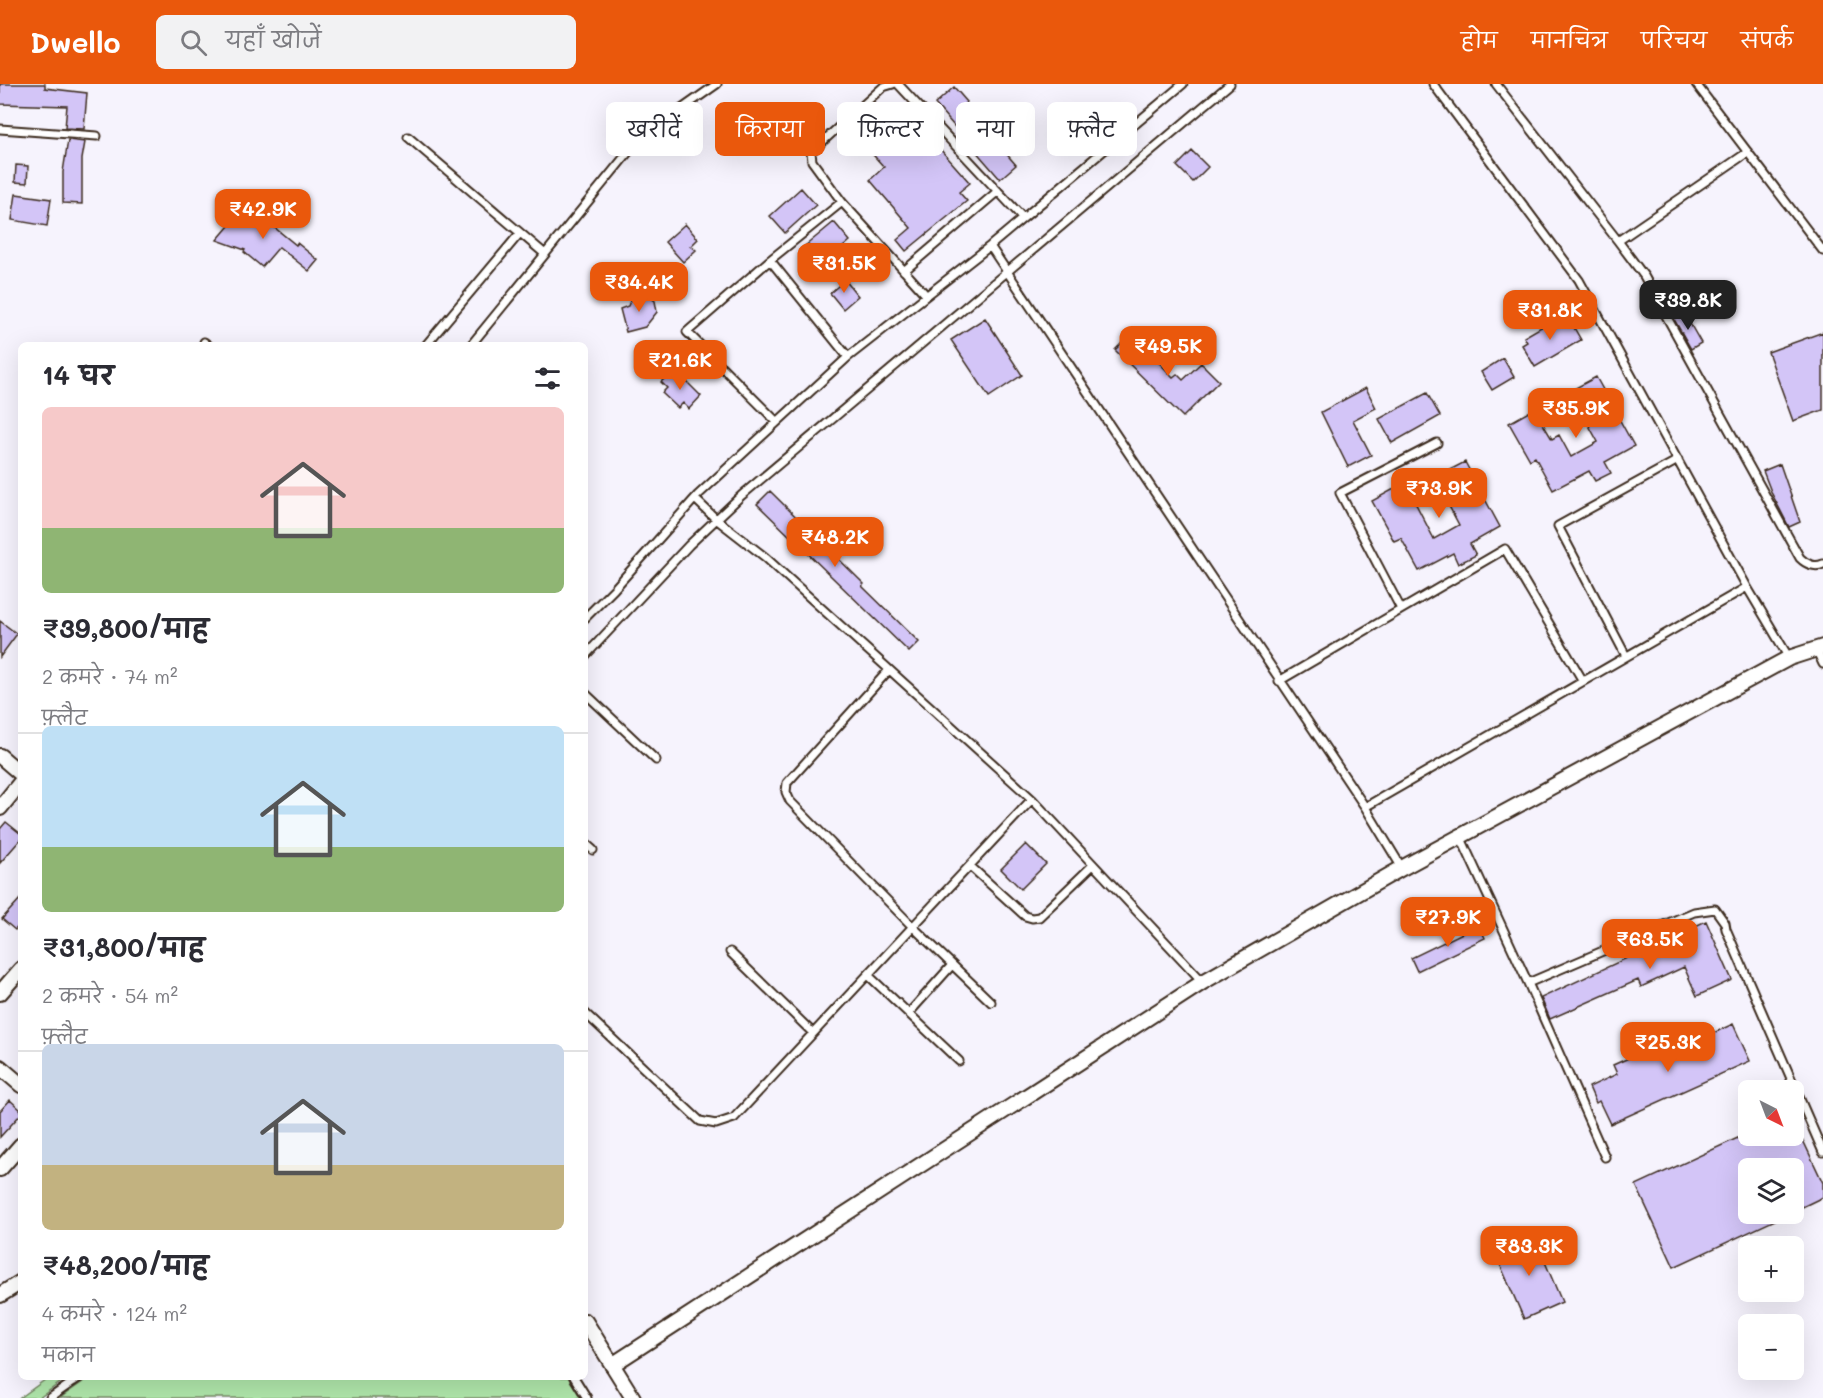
<!DOCTYPE html>
<html lang="hi">
<head>
<meta charset="utf-8">
<style>
  :root { --surface:#fff; --page:#f2f2f3; --text:#2b2b33; --muted:#7c7c81; --line:#e1e1e2; --accent:#ea580c }
  body { margin:0; font-family:Mali,"Playpen Sans Deva",sans-serif; background:var(--page); color:var(--text); height:100vh; display:flex; flex-direction:column; font-size:22px; white-space:nowrap }
  * { box-sizing:border-box; margin:0 }
  p { font-size:20px; color:var(--muted) }
  .icon { flex:none; width:33px; height:33px; fill:none; stroke:currentColor; stroke-width:2; stroke-linecap:round; stroke-linejoin:round }
  .map { position:relative; flex:1; overflow:hidden }
  .panel { position:absolute; left:18px; top:258px; width:570px; height:1038px; display:flex; flex-direction:column; background:var(--surface); border-radius:9px; box-shadow:0 6px 24px #0002 }
  .panel>* { flex:none }
  .guide { position:absolute; left:606px; top:18px; width:570px; height:54px; display:flex; gap:12px }
  .needle { width:39px; rotate:138deg }
  .buttons { position:absolute; left:1738px; top:996px; display:grid; gap:12px }
  .buttons a { display:grid; place-items:center; width:66px; height:66px; border-radius:9px; background:var(--surface); box-shadow:0 6px 24px #0002; font-size:30px }
  .price { position:absolute; translate:-50% -51px; padding:0 14px; border-radius:12px; background:var(--accent); color:#fff; font-size:20px; line-height:39px; filter:drop-shadow(0 2px 3px #0008) }
  .price::after { content:''; position:absolute; left:50%; top:36px; width:18px; height:14px; margin-left:-9px; background:inherit; clip-path:polygon(0 0,100% 0,50% 100%) }
  .price.on { background:#222; color:#fff }
  ul { padding:0; list-style:none }
  li { display:grid; align-content:center; gap:12px; height:318px; padding:0 24px }
  li+li { border-top:2px solid var(--line) }
  li span { display:grid; place-items:center; height:186px; border-radius:9px; color:#555 }
  li>.icon { margin-inline-start:auto }
  span .icon { width:108px; height:108px; fill:#fffc; stroke-width:1 }
  li b { font-size:26px }
  h2 { display:flex; justify-content:space-between; align-items:center; height:72px; padding:0 24px; font-size:26px }
  .pill { padding:0 21px; border-radius:9px; background:var(--surface); box-shadow:0 6px 24px #0002; font-size:21px; line-height:54px }
  .pill.on { background:var(--accent); color:#fff }
  header { display:flex; align-items:center; gap:36px; box-sizing:border-box; height:84px; padding:0 30px; background:var(--accent); color:#fff }
  header strong { font-size:28px }
  nav { display:flex; gap:33px; margin-inline-start:auto; font-size:21px }
  .search { width:420px; height:54px; background:var(--page); display:flex; align-items:center; gap:15px; box-sizing:border-box; padding:0 21px; border-radius:9px; color:var(--muted); font-size:22px }
  .map>svg:first-child { display:block }
  .green { fill:#afe6aa; stroke:#758864; stroke-width:1.5 }
  .building { fill:#d3c5f7; stroke:#3b2a1e; stroke-width:1.5 }
  .lines { fill:none; stroke-linecap:round; stroke-linejoin:round }
  .lane-casing { stroke:#3b2a1e; stroke-width:11 }
  .street-casing { stroke:#3b2a1e; stroke-width:18 }
  .lane { stroke:#fff; stroke-width:7 }
  .street { stroke:#fff; stroke-width:14 }
</style>
</head>
<body>
<header>
<strong>Dwello</strong>
<div class="search"><svg class="icon" aria-label="search" viewBox="0 0 24 24"><circle cx="10" cy="10" r="6"/><path d="M15 15l6 6"/></svg>यहाँ खोजें</div>
<nav><a>होम</a><a>मानचित्र</a><a>परिचय</a><a>संपर्क</a></nav>
</header>
<div class="map">
<svg width="1823" height="1314" viewBox="0 0 1823 1314">
  <rect width="100%" height="100%" fill="#f6f3fd"/>
  <filter id="ink" filterUnits="userSpaceOnUse"><feTurbulence type="fractalNoise" baseFrequency=".0167" numOctaves="2"/><feDisplacementMap in="SourceGraphic" scale="12" xChannelSelector="R" yChannelSelector="G"/><feConvolveMatrix kernelMatrix="1 2 1 2 8 2 1 2 1" color-interpolation-filters="sRGB"/></filter>
  <g filter="url(#ink)">
    <path class="green" d="M49,1293H68L39,1314H20Z
      M90,1293H568L581,1314H60Z"/>
    <path class="building" d="M0,0H45V4L87,9L84,45L65,44L67,22L0,20Z
      M954,3L967,18L961,23L978,41L980,39L1016,81L1000,95L935,20Z
      M874,19L911,61L925,48L970,99L959,108L967,117L906,167L897,156L911,144L870,96L884,83L848,43Z
      M68,56L85,58L82,75V120L63,119V88Z
      M1192,67L1208,83L1193,98L1177,82Z
      M16,81L28,82L27,99L15,98Z
      M801,104L816,121L785,149L770,132Z
      M16,110L51,115L47,142L12,136Z
      M247,121L296,161L297,159L318,176L309,187L279,163L262,183L244,168L245,166L217,156Z
      M834,138L850,157L815,187L799,167Z
      M685,140L698,155L691,162L696,166L683,178L665,158Z
      M845,196L858,212L843,225L830,209Z
      M641,212L651,214L655,217L657,228L645,243L626,248L620,225L628,222L630,217Z
      M1684,229L1701,259L1691,265L1674,235Z
      M1560,232L1563,238L1569,235L1581,256L1535,283L1522,261L1527,258L1524,253Z
      M985,234L1022,291L989,313L951,256Z
      M1823,248V326L1793,337L1768,268Z
      M1131,250L1173,293L1177,290L1183,296L1201,279L1219,297L1183,333L1115,266Z
      M1503,274L1514,293L1492,306L1481,288Z
      M674,285L701,312L689,325L683,319L678,324L662,309L667,304L661,298Z
      M1596,293L1634,362L1605,378L1611,389L1595,397L1589,387L1553,406L1535,373L1530,376L1509,339L1534,325L1552,355L1559,351L1571,373L1598,358L1570,307Z
      M1366,304L1376,324L1353,336L1371,371L1348,383L1321,328Z
      M1427,309L1440,332L1392,359L1379,335Z
      M1465,378L1500,443L1470,460L1476,471L1458,480L1453,469L1419,487L1401,454L1394,457L1372,417L1405,399L1434,455L1459,441L1434,394Z
      M1780,380L1800,438L1789,443L1772,410L1763,387Z
      M770,407L864,500L862,502L919,558L909,568L757,420Z
      M0,537L17,550L0,573Z
      M6,738L21,750V755L0,779V745Z
      M1026,760L1046,780L1021,805L1001,785Z
      M21,814V839L15,846L2,835Z
      M1706,837L1732,896L1697,912L1684,883L1641,903L1638,896L1550,935L1541,914Z
      M1479,841L1485,854L1417,887L1411,874Z
      M1733,940L1750,977L1610,1040L1599,1017L1596,1019L1589,1003L1617,990L1613,981L1649,965L1652,973L1671,965L1672,968Z
      M10,1016L21,1026V1030L0,1053V1027Z
      M1742,1052H1801L1823,1099V1113L1794,1127V1084H1749V1130H1788L1674,1183L1636,1101Z
      M1534,1152L1562,1218L1524,1235L1495,1169Z"/>
    <g class="lines">
      <defs>
        <path id="lane" d="M893,0L883,3L811,68L812,77L842,118L926,211
          M898,0L1023,134
          M1433,0L1579,196L1747,503L1789,574
          M1496,0L1618,157L1644,192L1800,474C1806,480 1815,484 1823,480
          M1696,0L1823,167
          M0,45L97,52
          M408,53L545,170
          M1618,157L1748,68
          M990,162L1365,723L1402,784
          M770,176L848,273
          M904,187L998,107
          M204,258L208,261
          M426,261L520,149
          M471,261L639,55L717,0
          M777,338L687,248L770,176L842,118
          M695,415L716,435L765,473L1032,715L1203,898
          M1401,525L1340,409L1437,359
          M585,534L614,505L698,411L848,273L990,162L1183,0
          M1816,565L1823,580
          M585,572L689,461L742,411L1230,0
          M1626,572L1558,442L1678,376
          M889,586L787,699L786,708L790,717L913,843L991,918
          M1279,597L1505,465L1583,597
          M585,609L656,676
          M1365,723L1747,503
          M1460,752L1528,899L1605,1073
          M585,759L593,766
          M970,782L1025,832L1032,834L1039,833L1093,781
          M730,868L813,949
          M868,891L959,977
          M1528,899L1694,828L1715,825L1725,839L1726,845L1823,1068
          M585,929L700,1037L716,1040L734,1034L1032,715
          M909,929L952,881
          M574,1293L587,1314
          M50,1314L80,1293"/>
        <path id="street" d="M0,672L21,690
          M0,724L21,698
          M0,909L21,885
          M0,983L21,1001
          M0,1085L21,1061
          M0,1211L21,1198
          M585,1237L633,1314
          M612,1281L1203,898L1402,784L1789,574L1823,563"/>
      </defs>
      <use href="#lane" class="lane-casing"/>
      <use href="#street" class="street-casing"/>
      <use href="#lane" class="lane"/>
      <use href="#street" class="street"/>
    </g>
  </g>
</svg>
<div class="buttons">
<a><svg class="needle" viewBox="-14 -14 28 28"><path d="M0-13l5 13h-10z" fill="#e53935"/><path d="M0 13l5-13h-10z" fill="#7c7c81"/></svg></a>
<a><svg class="icon" aria-label="layers" viewBox="0 0 24 24"><path d="M12 4l9 5-9 5-9-5zM3 14l9 5 9-5"/></svg></a>
<a>+</a>
<a>−</a>
</div>
<b class="price" style="left:263px;top:156px">₹42.9K</b>
<b class="price" style="left:844px;top:210px">₹31.5K</b>
<b class="price" style="left:639px;top:229px">₹34.4K</b>
<b class="price on" style="left:1688px;top:247px">₹39.8K</b>
<b class="price" style="left:1550px;top:257px">₹31.8K</b>
<b class="price" style="left:1168px;top:293px">₹49.5K</b>
<b class="price" style="left:680px;top:307px">₹21.6K</b>
<b class="price" style="left:1576px;top:355px">₹35.9K</b>
<b class="price" style="left:1439px;top:435px">₹73.9K</b>
<b class="price" style="left:835px;top:484px">₹48.2K</b>
<b class="price" style="left:1448px;top:864px">₹27.9K</b>
<b class="price" style="left:1650px;top:886px">₹63.5K</b>
<b class="price" style="left:1668px;top:989px">₹25.3K</b>
<b class="price" style="left:1529px;top:1193px">₹83.3K</b>
<div class="guide">
<a class="pill">खरीदें</a>
<a class="pill on">किराया</a>
<a class="pill">फ़िल्टर</a>
<a class="pill">नया</a>
<a class="pill">फ़्लैट</a>
</div>
<section class="panel">
<h2>14 घर<svg class="icon" aria-label="filters" viewBox="0 0 24 24"><path d="M4 7h16M4 17h16"/><circle cx="9" cy="7" r="2"/><circle cx="15" cy="17" r="2"/></svg></h2>
<ul>
<li><span style="background:linear-gradient(#f6c9c9 65%,#8fb573 0)"><svg class="icon" aria-label="home" viewBox="0 0 24 24"><path d="M3 11l9-7 9 7M6 9v11h12V9"/></svg></span><div><b>₹39,800/माह</b><p>2 कमरे · 74 m²</p><p>फ़्लैट</p></div></li>
<li><span style="background:linear-gradient(#bfe0f5 65%,#8fb573 0)"><svg class="icon" aria-label="home" viewBox="0 0 24 24"><path d="M3 11l9-7 9 7M6 9v11h12V9"/></svg></span><div><b>₹31,800/माह</b><p>2 कमरे · 54 m²</p><p>फ़्लैट</p></div></li>
<li><span style="background:linear-gradient(#c9d6e8 65%,#c2b280 0)"><svg class="icon" aria-label="home" viewBox="0 0 24 24"><path d="M3 11l9-7 9 7M6 9v11h12V9"/></svg></span><div><b>₹48,200/माह</b><p>4 कमरे · 124 m²</p><p>मकान</p></div></li>
</ul>
</section>
</div>
</body>
</html>
